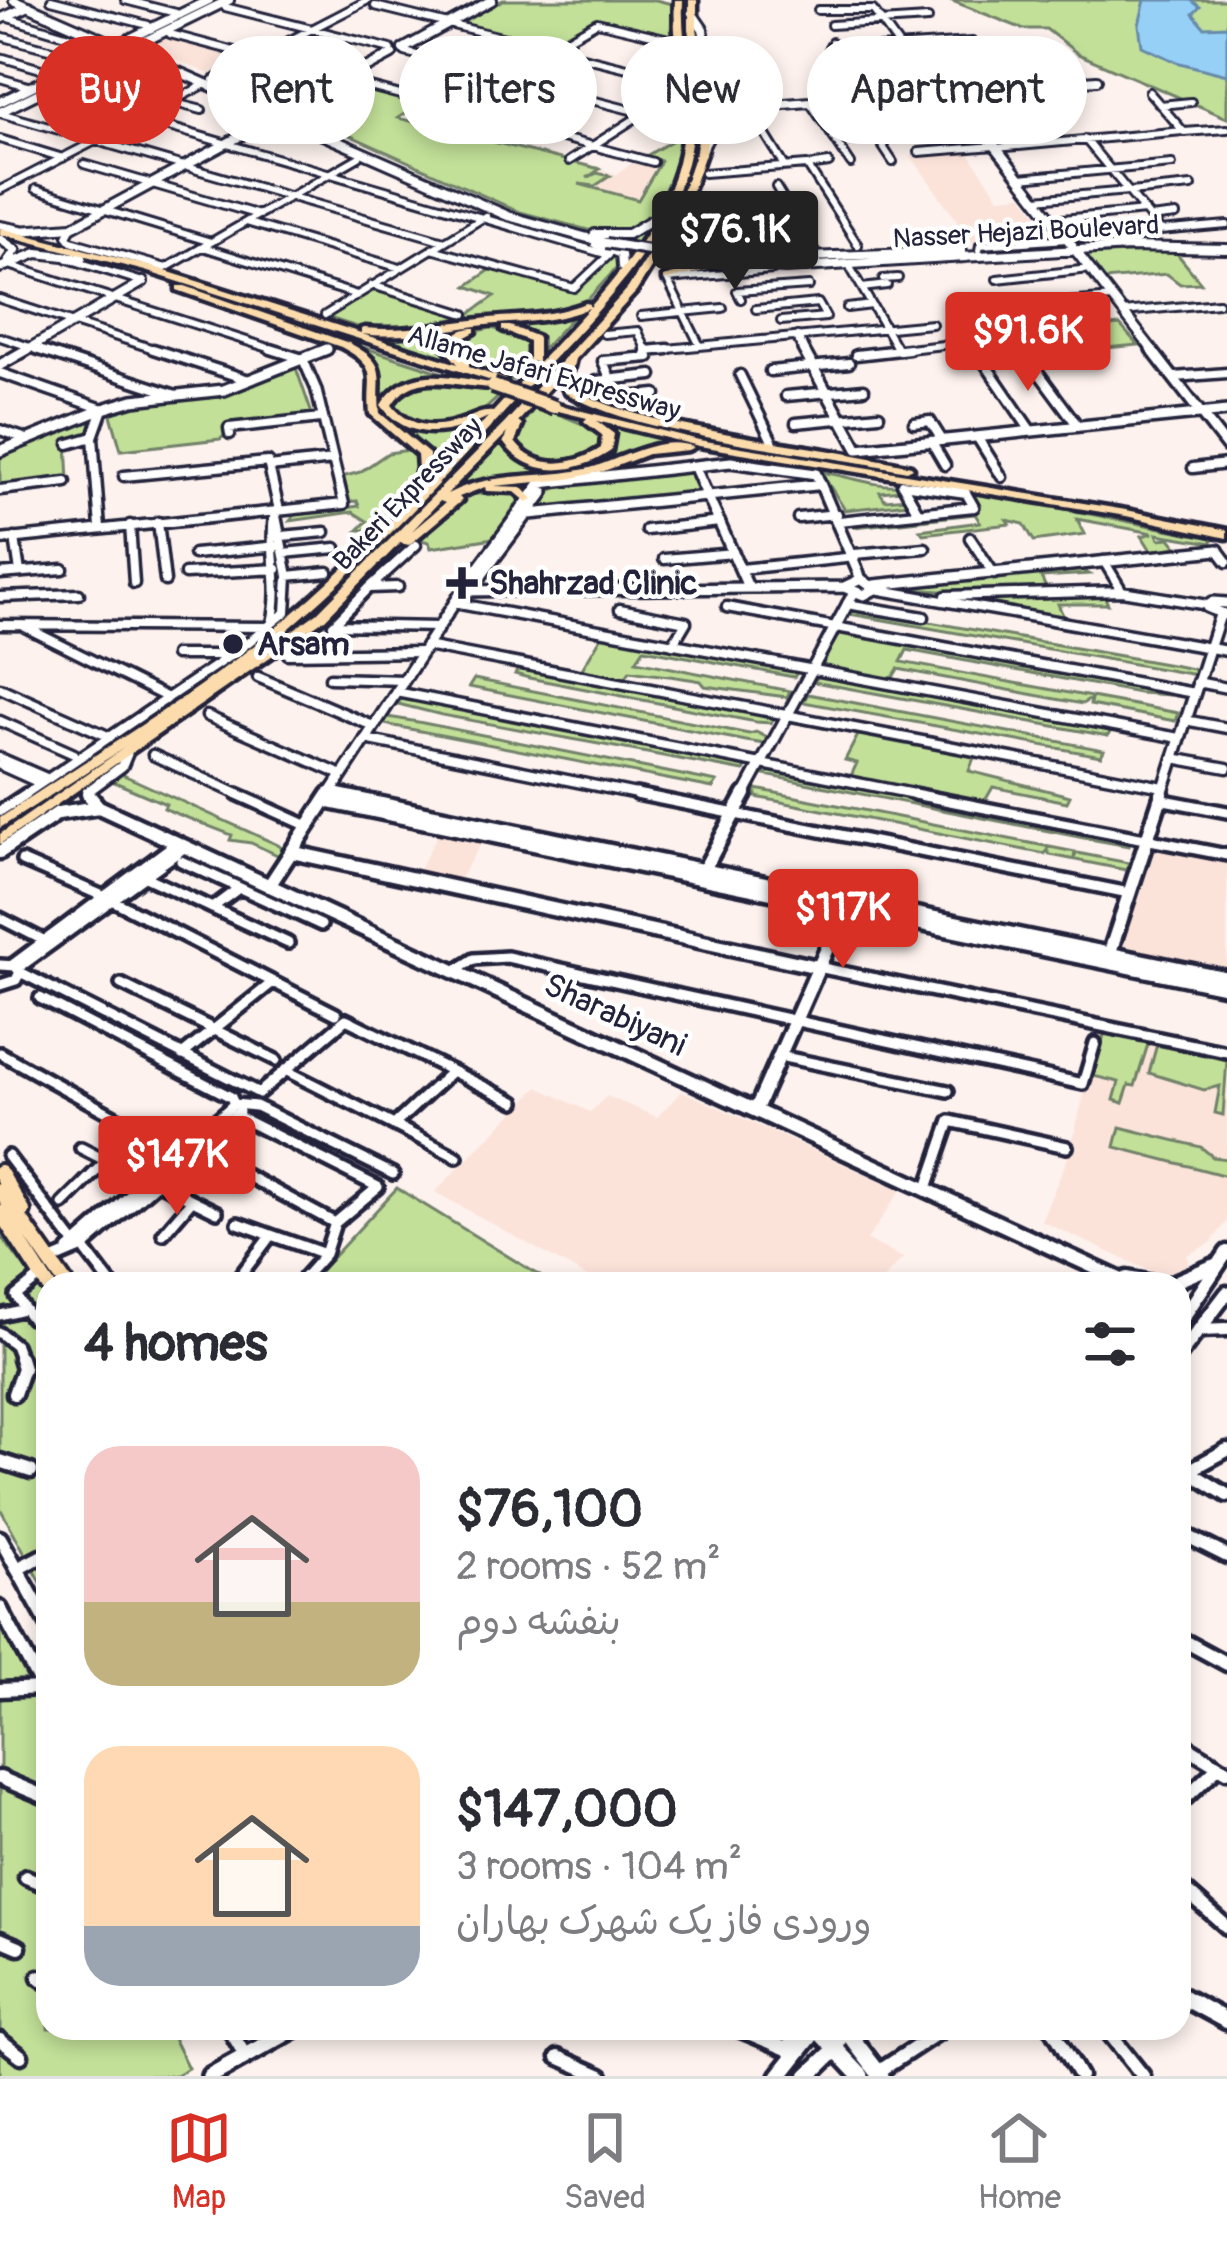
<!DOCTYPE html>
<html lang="en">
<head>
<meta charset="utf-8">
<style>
  :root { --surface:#fff; --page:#f7f7f7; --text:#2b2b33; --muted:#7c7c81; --line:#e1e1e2; --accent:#d93025 }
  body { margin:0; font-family:Pangolin,"Playpen Sans Arabic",sans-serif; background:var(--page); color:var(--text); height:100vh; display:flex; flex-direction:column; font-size:45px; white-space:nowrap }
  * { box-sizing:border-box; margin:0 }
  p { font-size:39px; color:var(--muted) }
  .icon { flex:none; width:66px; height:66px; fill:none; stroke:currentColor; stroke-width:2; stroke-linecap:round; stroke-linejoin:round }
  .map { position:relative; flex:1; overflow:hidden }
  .side { position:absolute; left:36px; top:1272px; width:1155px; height:768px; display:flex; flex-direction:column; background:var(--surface); border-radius:36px; box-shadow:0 6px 18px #0003 }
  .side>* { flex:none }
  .banner { position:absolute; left:36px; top:36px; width:1155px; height:108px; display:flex; gap:24px }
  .price { position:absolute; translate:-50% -102px; padding:0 27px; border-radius:12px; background:var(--accent); color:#fff; font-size:39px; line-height:78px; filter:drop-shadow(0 3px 6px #0008) }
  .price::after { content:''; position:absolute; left:50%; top:72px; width:36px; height:27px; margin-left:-18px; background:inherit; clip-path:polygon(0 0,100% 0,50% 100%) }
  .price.current { background:#222; color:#fff }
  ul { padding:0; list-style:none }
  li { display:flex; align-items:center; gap:36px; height:300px; padding:0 48px }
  li span { display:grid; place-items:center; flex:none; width:336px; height:240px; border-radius:36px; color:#555 }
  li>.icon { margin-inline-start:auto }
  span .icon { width:144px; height:144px; fill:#fffc; stroke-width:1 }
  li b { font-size:51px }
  h2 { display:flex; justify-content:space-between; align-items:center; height:144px; padding:0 48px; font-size:51px }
  .tag { padding:0 42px; border-radius:54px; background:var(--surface); box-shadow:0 6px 18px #0003; font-size:42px; line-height:108px }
  .tag.current { background:var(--accent); color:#fff }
  .dock { display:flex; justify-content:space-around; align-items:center; height:168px; border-top:3px solid var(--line); background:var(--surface); font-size:33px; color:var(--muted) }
  .dock a { display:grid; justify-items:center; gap:6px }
  .dock .current { color:var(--accent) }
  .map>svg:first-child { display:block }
  .built { fill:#fbe3da }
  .green { fill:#c2e098; stroke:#72816a; stroke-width:3 }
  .water { fill:#96d0f6; stroke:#688aab; stroke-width:3 }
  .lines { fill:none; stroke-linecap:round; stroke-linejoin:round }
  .river { fill:#96d0f6; fill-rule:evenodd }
  .street-far3-casing { stroke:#22223b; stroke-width:12 }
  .street-far2-casing { stroke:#22223b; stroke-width:15 }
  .street-far1-casing { stroke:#22223b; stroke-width:18 }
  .street-casing { stroke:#22223b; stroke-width:21 }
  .secondary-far3-casing { stroke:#22223b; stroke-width:14 }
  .secondary-far2-casing { stroke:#22223b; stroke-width:16 }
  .secondary-far1-casing { stroke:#22223b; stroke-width:21 }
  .secondary-casing { stroke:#22223b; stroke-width:24 }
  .primary-casing { stroke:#22223b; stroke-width:22 }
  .highway-casing { stroke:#22223b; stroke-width:9 }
  .street-far3 { stroke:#fff; stroke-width:6 }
  .street-far2 { stroke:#fff; stroke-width:8 }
  .street-far1 { stroke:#fff; stroke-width:9 }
  .street { stroke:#fff; stroke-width:12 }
  .secondary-far3 { stroke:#fff; stroke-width:8 }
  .secondary-far2 { stroke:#fff; stroke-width:9 }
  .secondary-far1 { stroke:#fff; stroke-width:12 }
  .secondary { stroke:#fff; stroke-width:15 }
  .primary { stroke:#fcdcac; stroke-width:14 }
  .highway { fill:#fcdcac; fill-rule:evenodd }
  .secondary-bridge-casing { stroke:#22223b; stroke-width:14; stroke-linecap:butt }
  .highway-bridge-casing { stroke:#22223b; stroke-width:20; stroke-linecap:butt }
  .secondary-bridge { stroke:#fff; stroke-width:8 }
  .highway-bridge { stroke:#fcdcac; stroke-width:12 }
  .poi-dot { fill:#22223b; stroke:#fff; stroke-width:4.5 }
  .labels { text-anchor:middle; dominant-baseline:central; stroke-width:9; stroke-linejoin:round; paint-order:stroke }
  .far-street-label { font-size:27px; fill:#22223b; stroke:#fff }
  .poi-label { font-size:33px; font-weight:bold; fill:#22223b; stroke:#fff; text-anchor:start }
  .street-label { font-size:33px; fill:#22223b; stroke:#fff }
</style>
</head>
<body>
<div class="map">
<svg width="1227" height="2076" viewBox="0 0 1227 2076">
  <rect width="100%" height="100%" fill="#fdf2ee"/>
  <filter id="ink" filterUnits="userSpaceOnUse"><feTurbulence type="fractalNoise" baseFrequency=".00833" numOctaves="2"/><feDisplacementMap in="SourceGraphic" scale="24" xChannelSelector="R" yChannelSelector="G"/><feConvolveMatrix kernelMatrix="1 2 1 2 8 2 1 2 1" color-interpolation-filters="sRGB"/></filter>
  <g filter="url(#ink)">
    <path class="built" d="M170,37L245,57L247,60L212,75L153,50L152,43Z
      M967,151L999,197L1022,195L1054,235L973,243L911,156Z
      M638,159L656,164L642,199L579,184L601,170L617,174Z
      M440,830L484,839L457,883L417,874Z
      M1156,846L1227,860V972L1119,951Z
      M1101,1029L1227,1057V1221L1211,1243L1187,1255L1189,1270L1157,1274L1041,1221L1068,1157Z
      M538,1087L590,1112L607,1096L657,1117L682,1091L901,1190L867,1240L903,1258L878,1284H600L435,1192Z"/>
    <path class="green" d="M503,0H656L672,4L671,36L596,19L545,46L459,25Z
      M950,0H1227V118L1078,54L1046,29H1023Z
      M376,90L422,103L398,118L600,169L587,178L597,173L610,176L595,186L579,184L638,200L661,161L646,156L683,134C677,166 659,212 634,233L646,228L637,243L520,212L296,111L319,96L349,103Z
      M574,241L613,250L622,262L581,307L523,321L438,330L363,329L326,317L373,287L465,317L495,296L467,286L493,268L569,289L612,255Z
      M1175,251L1201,283L1180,284L1167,274L1105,280L1086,255Z
      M1056,304L1075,329L1120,325L1138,345L1052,353L1018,308Z
      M578,311L538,354L536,338C505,317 469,323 447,350L461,365L351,330L420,335L482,323L551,321Z
      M491,328L529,337L531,361L513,380L462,362L453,353V343L472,332Z
      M347,342L474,383C446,377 407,376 386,398L388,414C415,436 445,426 477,421L425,475C428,433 402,439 378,414L379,367Z
      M295,365L313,417L224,427L226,435L220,439L121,450L109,408L216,393Z
      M429,381L468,383L501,394C471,428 427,437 390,409L392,396Z
      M537,405L602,432L604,448C576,471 538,466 513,445V436Z
      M92,416L89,432L67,442L69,481L0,489V454Z
      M587,419L714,448L649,447L596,468L489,480L442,501L511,428V452L535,464L601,457L613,440Z
      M417,449C427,486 390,506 365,530H358L367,521L353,512L290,521L295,515L359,506L357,501L349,502L342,477L360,472L388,453Z
      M689,471L703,494L536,510L548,492L563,485Z
      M821,472C849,476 874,487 900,485L902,490L880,492L885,500L906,498L909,503L845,510Z
      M513,490L523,494L493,538L431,548L429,542L417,539L468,495Z
      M967,490L1212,538V543L1157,534L1159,539L1170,538L1177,547L1152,552L1142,536L1153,533L1077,519L1085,534L1034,541L1024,524L1007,520L1010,524L923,534L920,530L980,522L975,514L855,527L851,523L913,514L917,519L916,515L977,508Z
      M1079,569L1089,574L1041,577L1047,590L989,594L892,588Z
      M1104,596L1108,604H1058L1065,620L949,599Z
      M856,609L1177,666L1193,669L1196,675L850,614Z
      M839,631L1170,691L1169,695L1139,693L907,650L901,662L1178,713L1175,721L1090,705L1091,699L1082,704L898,669L890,682L820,669Z
      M603,634L798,671L794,677L644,649L636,661L790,691L787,697L705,686L701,681C676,676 657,675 630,671L622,683L579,674Z
      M519,668L743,712L774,717L771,723L756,722L529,678L515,674Z
      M818,676L1111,730L1108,736L814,682Z
      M474,679L749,734L756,732L766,737L765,744L746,741L469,687Z
      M808,694L1104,750L1101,756L803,702Z
      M402,697L748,764L744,771L442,715L398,704Z
      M388,717L418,722L717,782L713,788L384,724Z
      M859,733L975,755L969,771L1070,796L1067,802L993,787L982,806L849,780L857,763L845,760Z
      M773,769L1127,839L1130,843L1129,846L1084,838L765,775Z
      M119,773L278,845L285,851L282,857L251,843L230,840L232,835L172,812L164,808L166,804L110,780Z
      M756,789L1075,852L1074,858L1077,853L1129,863L1126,870L1050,855L1047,850L1045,854L756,797Z
      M1105,1031L1149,1041L1135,1086L1129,1085L1123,1103L1114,1100L1119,1082L1093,1076Z
      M1157,1044L1227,1060L1223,1115L1215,1113L1220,1086L1204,1090L1149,1073Z
      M1120,1127L1201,1147L1213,1157L1227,1159V1176L1115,1147Z
      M397,1188L553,1284H308Z
      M0,1235L48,1298V1595L0,1508Z
      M0,1614L48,1698V2028H168L188,2068L174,2076H0Z"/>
    <path class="water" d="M1145,0H1191L1200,7L1193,14L1204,27L1227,26V75L1176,62L1142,46L1139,25Z"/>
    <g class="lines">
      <path class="river" d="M615,293L625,295L564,361H556V357Z
        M508,414L514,418L512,421L350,587H340V581L504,415Z"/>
      <defs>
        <path id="street-far3" d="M51,0L148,25
          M125,0L176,13
          M375,6L664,77
          M225,7L391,49
          M818,10H873L934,94
          M5,17L99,45
          M831,25L928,19
          M170,34L653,162
          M0,36L75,56
          M848,50L972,42
          M405,52L677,122L678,131
          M0,57L58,74
          M859,75L1065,58
          M0,78L31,87
          M80,79L168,103
          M213,80L368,0
          M827,91L834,65L829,47L837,46
          M1149,92L1184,132L1227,129
          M52,93L609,255L574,288L432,249
          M852,100L893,162
          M171,102L202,110
          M819,103L842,67L832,42
          M811,104L851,164
          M1160,105L1191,102
          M749,108L785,166
          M0,113L444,241
          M885,119L968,112
          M974,119L1057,112
          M423,121L597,22L669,39
          M0,139L63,158
          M1085,139L1161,231
          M996,148L1183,131
          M919,152L995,146
          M569,161L667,98
          M84,164L259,215
          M808,166L829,163
          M704,173L807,165L858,245
          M1020,178L1172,164
          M776,187L818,257
          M36,189L211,242
          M0,190L206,84
          M1129,192L1192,186
          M1036,199L1128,191
          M1150,218L1176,215
          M1052,220L1145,211
          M246,222L400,268
          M0,225L21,229
          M695,226L765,219L791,258
          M72,227L67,236L71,241L166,268L359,157
          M1081,238L1227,225
          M203,247L357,295
          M979,250L980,245L1067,239
          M68,259L143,282
          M6,264L281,352
          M851,269L898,350
          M883,279L898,278
          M997,279L1090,269
          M372,285L465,314
          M862,288L887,285
          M0,299L163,352
          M741,299L737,291L809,286
          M1056,303L1112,298
          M847,308L872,305
          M756,309L818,303L826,317L781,321
          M1123,312L1218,303
          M325,315L486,216
          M641,316L723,308
          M604,334L638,331L647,352
          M0,337L45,352
          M1012,337L1023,352
          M970,341L977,352
          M700,346L667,279L773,270
          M646,351L932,324
          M883,352L943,345"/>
        <path id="street-far2" d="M36,349L176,395
          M153,349L249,380
          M271,349L303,359
          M646,349L649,357L603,361L618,398L656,394
          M975,349L1031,431
          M1021,349L1078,426
          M646,351L668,349
          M856,355L909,349
          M770,371L849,363
          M0,373L103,409L93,437L100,528
          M740,375L773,443
          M1174,377L1227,373
          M596,381L652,375
          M786,396L864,389
          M796,423L879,415
          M914,423L930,421L942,440
          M0,430L27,439
          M230,434L229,428L321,418
          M977,437L1002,477
          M931,441L945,465
          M69,444L93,437
          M269,467L333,460
          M1193,468L1227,464
          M124,476L268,462L279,510
          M902,484L966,493L974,507
          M902,484L918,512
          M0,490L66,482
          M798,518L837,514
          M839,521L974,507
          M158,522L165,581
          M130,525L134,583
          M646,530L720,522
          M282,536L325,532
          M15,538L20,572
          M970,538L994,574
          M0,540L344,504L316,389L303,359
          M1218,550L1227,562
          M284,553L336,548
          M194,554L279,546
          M854,554L925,548
          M664,559L734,553
          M1104,561L1122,591
          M741,569L855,557
          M0,574L63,569
          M185,574L277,569
          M288,576L328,572
          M369,588L416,545
          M875,589L1227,651
          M946,596L1122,591L1208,605
          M0,597L79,594
          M454,603L1179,738
          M847,604L924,617
          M727,607L1194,693
          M620,609L686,622L673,644
          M272,623C282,581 267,550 275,511
          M0,625L269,627
          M333,625L438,627
          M333,625L369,588L398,587
          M25,627L168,698
          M426,646L1163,787
          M288,654L422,652
          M175,655H231
          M258,677L373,726
          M330,678L404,680
          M1197,682L1227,688
          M0,688L110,737
          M396,692L929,797
          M207,716L342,775
          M1185,720L1227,728
          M0,721L74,754
          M365,739L651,797
          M153,755L244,797
          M0,758L46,778
          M1173,758L1227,768
          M0,765L40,783
          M21,797L240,649L286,612L288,576L275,511"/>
        <path id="street-far1" d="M237,794L308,826
          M636,794L1129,893
          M914,794L1227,855
          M1159,799L1227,812
          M0,811L26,794
          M22,861L112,900L336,1014
          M181,861L321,925
          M141,875L288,943
          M212,908L239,888
          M0,918L49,943
          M0,965L15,966L20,972L16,980L0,985
          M12,965L176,843
          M818,967L1227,1052
          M18,968L185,847
          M455,971L474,959L507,957L1083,1084L1095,1043
          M20,972L259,1093L346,1019L515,1102
          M121,984L276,1060
          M40,998L231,1097L234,1104L256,1106L393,1174
          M0,1053L179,1152
          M182,1055L273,982
          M779,1056L948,1091
          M285,1070L457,1157
          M235,1115L378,1187L335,1223L325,1254
          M395,1124L452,1071
          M194,1147L335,1223
          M81,1148L146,1181
          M8,1156L74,1243
          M158,1183L217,1212
          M927,1188L950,1121L1067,1147
          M63,1204L106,1161
          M238,1223L271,1235
          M163,1234L192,1200
          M83,1247L111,1284
          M68,1250L234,1104
          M50,1261L83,1247L239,1112
          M41,1276L16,1296L31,1318L48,1317
          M234,1284L271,1235L325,1254L298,1284
          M0,1315L24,1309
          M0,1333L15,1345L21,1361"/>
        <path id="street" d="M14,1394L23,1368L20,1358
          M0,1461L31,1471
          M1188,1471L1227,1495
          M1179,1476L1227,1450
          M1179,1532L1227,1556
          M0,1538L48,1624
          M17,1569L48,1553
          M0,1608L48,1698
          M1179,1638L1227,1664
          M0,1690L42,1688
          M1179,1742L1227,1771
          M0,1778L48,1798
          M1179,1804L1219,1766
          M26,1877L48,1886
          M1179,1885L1227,1927
          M0,1939L19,1947
          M39,1977L48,1983
          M229,2028L246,2057
          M736,2028L794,2052
          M1052,2028L1080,2076
          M1105,2028L1143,2076
          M0,2040L21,2056
          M558,2057L601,2076
          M878,2072L942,2030"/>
        <path id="secondary-far3" d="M14,0L508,216L606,243
          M692,13L703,29L717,100L734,108L1097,80
          M0,19L29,6
          M403,49L492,0
          M953,92L1072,245
          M0,102L209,0
          M0,112L229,0
          M701,151L720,117L738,111
          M6,232L72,227L392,54
          M595,234H628L650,221
          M0,239L16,250L8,261
          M596,244L621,254L622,267
          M1075,250L1154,352
          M962,251L784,258L688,250L679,256L687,261L785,268L966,257
          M962,257L1129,247L1227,249
          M0,268L37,253L82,258
          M797,337L805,352
          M23,352L143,282
          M320,352L327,349"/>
        <path id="secondary-far2" d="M803,349L858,449L1227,411
          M1151,349L1227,447
          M0,365L28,349
          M0,451L103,409L133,400L224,390L327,349
          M696,470L748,587
          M530,514L816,485
          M861,579L875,589L864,595L844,587Z
          M874,585L1218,550
          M463,591L844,587
          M470,591L544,492
          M1226,615L1207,607L1213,602L1227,603
          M330,793L348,797
          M91,797L87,792L122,766L127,754
          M328,797L470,579L541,483L731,462L816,474L861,579
          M743,797L853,594
          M1161,797L1220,615"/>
        <path id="secondary-far1" d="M88,794L98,806
          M333,794L1227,978
          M325,801L1227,987
          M0,852L58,813L99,807L1130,1284
          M291,852L818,967
          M700,877L745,794
          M269,886L329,794
          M1107,961L1162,794
          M756,1109L848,901
          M1127,1278L1158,1284
          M1170,1284L1215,1265
          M1179,1324L1227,1252
          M1199,1330L1227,1329
          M1179,1356L1227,1293"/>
        <path id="secondary" d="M1179,1995L1227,2021
          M790,2028L794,2052
          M816,2028L861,2076
          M844,2028L881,2076
          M210,2076L296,2028
          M779,2076L817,2028
          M808,2076L836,2049L841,2028"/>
        <path id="primary" d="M0,1172L23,1211
          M0,1190L66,1284
          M0,1212L48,1286"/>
        <path id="highway" d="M675,0H683C680,54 702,110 687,163C661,256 587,321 524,391C440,483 356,575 259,654L317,613L505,423L628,288L674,215L696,151L703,100L689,29V0H697V29L711,100L706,151L682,219L688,239L709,252L700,254L680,242L676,228L636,292L575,359L570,379L574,389C616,412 661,421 708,430C775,443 844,451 911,466L913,468L907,471C840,458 773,450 706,437C657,427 609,417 565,393L560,379L561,375L518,422L522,425L515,442C536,471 574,466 601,448L602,435L586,423L584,421L587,418L550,409L549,407L554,404L699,440L1126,510L1227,530V538L1126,516L699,446L597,421L614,434L611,451C576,475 530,479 503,442L507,433L447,494C491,471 539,479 586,469C619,461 659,433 694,447L688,450L648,454L604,471L568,479L494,486L522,487L533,499L527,502L515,492L486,491L485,487L459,497L462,500L460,502L409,545L400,543L325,619L0,844V834L124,748L0,828V818C81,762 166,713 244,653C334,585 412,500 488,417C450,435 408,443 381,405C407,364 448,376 490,383L495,386L494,388C458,388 415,368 392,405C410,429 438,429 465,419C476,415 482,411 493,412L538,363L529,361V341L502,330V326H510L538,337V363L589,308C552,324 515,321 477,326C438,331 401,339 362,334L458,364L444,348C450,337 461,327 475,328V332L458,341L454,348L469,363V367L505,379L506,381L501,384L145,271L0,234V228L153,267L361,333V329L365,328C405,332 442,323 481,319C522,314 545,318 586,303L590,304V307C635,257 684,191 683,120C683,80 672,41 675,0ZM440,501L445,503L412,531Z
          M681,260L709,267L710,269L663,281V277L693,269L677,265V261Z
          M177,286H185L349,343C391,365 376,373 380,413L429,454L430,469L422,486L418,487L412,484L418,469L417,455L370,414C366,376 382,369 341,347L177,290Z"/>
      </defs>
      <use href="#street-far3" class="street-far3-casing"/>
      <use href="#street-far2" class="street-far2-casing"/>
      <use href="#street-far1" class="street-far1-casing"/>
      <use href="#street" class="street-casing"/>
      <use href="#secondary-far3" class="secondary-far3-casing"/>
      <use href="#secondary-far2" class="secondary-far2-casing"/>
      <use href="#secondary-far1" class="secondary-far1-casing"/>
      <use href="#secondary" class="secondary-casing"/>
      <use href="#primary" class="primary-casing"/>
      <use href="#highway" class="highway-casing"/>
      <use href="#street-far3" class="street-far3"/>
      <use href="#street-far2" class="street-far2"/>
      <use href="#street-far1" class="street-far1"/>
      <use href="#street" class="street"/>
      <use href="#secondary-far3" class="secondary-far3"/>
      <use href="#secondary-far2" class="secondary-far2"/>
      <use href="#secondary-far1" class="secondary-far1"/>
      <use href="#secondary" class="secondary"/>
      <use href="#primary" class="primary"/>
      <use href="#highway" class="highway"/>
      <defs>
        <path id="secondary-bridge" d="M606,243L691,257"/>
        <path id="highway-bridge" d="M493,386L554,407"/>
      </defs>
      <use href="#secondary-bridge" class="secondary-bridge-casing"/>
      <use href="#highway-bridge" class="highway-bridge-casing"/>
      <use href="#secondary-bridge" class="secondary-bridge"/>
      <use href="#highway-bridge" class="highway-bridge"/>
    </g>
  </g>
  <g class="poi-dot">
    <path d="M456 565h12v12h12v12h-12v12h-12v-12h-12v-12h12z"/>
    <circle cx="233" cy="644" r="12"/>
  </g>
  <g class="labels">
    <g class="far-street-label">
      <text transform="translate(1026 232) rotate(-3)">Nasser Hejazi Boulevard</text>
      <text transform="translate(544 373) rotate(16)">Allame Jafari Expressway</text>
      <text transform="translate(408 494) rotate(-46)">Bakeri Expressway</text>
    </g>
    <g class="poi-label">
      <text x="489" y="583">Shahrzad Clinic</text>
      <text x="257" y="644">Arsam</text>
    </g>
    <g class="street-label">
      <text transform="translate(615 1015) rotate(25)">Sharabiyani</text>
    </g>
  </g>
</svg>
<b class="price current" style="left:735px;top:293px">$76.1K</b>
<b class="price" style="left:1028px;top:394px">$91.6K</b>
<b class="price" style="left:843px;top:971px">$117K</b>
<b class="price" style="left:177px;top:1218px">$147K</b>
<div class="banner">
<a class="tag current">Buy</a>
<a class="tag">Rent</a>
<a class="tag">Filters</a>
<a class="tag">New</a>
<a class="tag">Apartment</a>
</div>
<section class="side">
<h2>4 homes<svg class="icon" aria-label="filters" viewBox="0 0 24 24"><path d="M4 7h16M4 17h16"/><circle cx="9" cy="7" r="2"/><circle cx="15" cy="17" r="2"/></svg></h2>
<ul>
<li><span style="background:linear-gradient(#f6c9c9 65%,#c2b280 0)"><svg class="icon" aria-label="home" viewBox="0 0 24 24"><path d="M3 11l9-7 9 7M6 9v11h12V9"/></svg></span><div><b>$76,100</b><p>2 rooms · 52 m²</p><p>بنفشه دوم</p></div></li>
<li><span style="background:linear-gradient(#ffd9b3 75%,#9aa5b1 0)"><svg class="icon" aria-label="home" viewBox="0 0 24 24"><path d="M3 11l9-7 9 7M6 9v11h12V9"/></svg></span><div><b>$147,000</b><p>3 rooms · 104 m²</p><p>ورودی فاز یک شهرک بهاران</p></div></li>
</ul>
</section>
</div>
<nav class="dock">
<a class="current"><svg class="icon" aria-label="map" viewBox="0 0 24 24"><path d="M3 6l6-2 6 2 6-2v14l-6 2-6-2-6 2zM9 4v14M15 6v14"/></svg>Map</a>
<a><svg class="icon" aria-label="saved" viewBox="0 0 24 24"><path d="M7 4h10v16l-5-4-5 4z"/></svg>Saved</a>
<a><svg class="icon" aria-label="home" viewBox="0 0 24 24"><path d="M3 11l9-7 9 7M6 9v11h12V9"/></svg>Home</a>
</nav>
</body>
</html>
